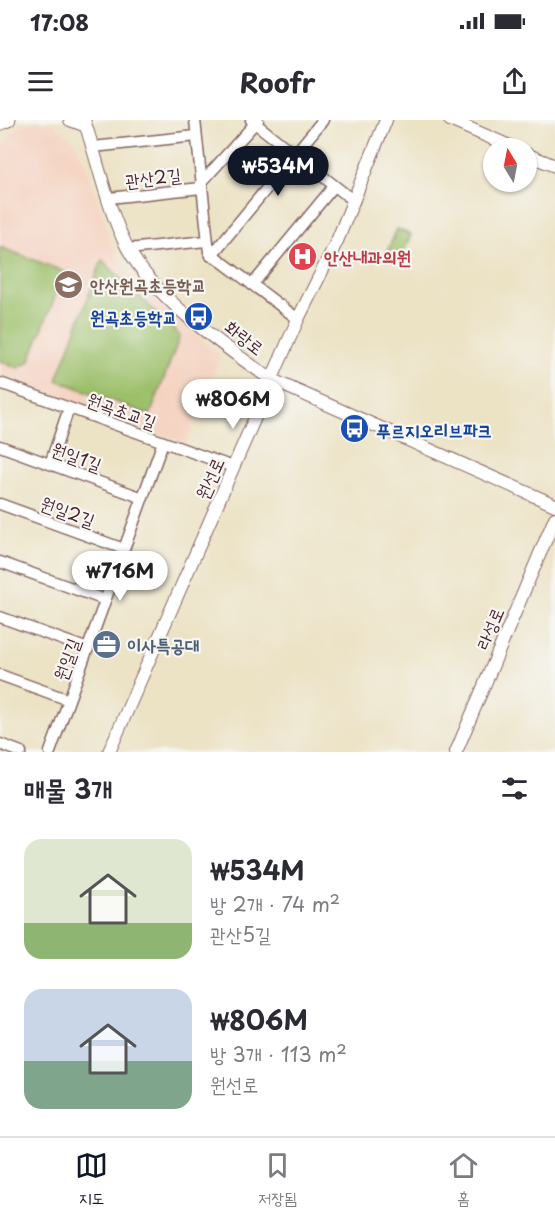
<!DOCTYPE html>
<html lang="ko">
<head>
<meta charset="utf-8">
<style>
  :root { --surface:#fff; --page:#f7f7f7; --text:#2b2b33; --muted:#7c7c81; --line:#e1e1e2; --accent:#111827 }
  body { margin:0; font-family:"Playpen Sans","Poor Story",sans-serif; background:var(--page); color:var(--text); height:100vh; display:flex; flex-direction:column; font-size:22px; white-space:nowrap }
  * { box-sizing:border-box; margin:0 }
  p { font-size:20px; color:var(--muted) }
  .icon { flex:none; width:33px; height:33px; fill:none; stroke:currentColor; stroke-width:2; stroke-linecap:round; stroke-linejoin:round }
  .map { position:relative; height:632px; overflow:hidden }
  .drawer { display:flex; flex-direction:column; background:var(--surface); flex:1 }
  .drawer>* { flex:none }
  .needle { width:39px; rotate:350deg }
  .tools { position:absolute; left:483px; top:18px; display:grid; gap:12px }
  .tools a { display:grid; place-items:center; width:54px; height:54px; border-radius:50%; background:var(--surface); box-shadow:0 2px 4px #0004; font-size:30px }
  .price { position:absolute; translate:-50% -51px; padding:0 14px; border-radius:21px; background:#fff; color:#222; font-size:20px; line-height:39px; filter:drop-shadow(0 2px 3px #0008) }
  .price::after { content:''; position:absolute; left:50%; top:36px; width:18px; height:14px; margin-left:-9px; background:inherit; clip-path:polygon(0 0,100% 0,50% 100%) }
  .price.selected { background:var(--accent); color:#fff }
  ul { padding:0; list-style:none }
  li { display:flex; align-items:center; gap:18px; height:150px; padding:0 24px }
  li span { display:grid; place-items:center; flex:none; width:168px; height:120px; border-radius:18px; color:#555 }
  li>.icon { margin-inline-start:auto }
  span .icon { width:72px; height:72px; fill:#fffc; stroke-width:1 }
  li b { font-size:26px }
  h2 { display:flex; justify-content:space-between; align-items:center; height:72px; padding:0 24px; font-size:26px }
  .status { display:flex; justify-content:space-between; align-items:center; height:42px; padding:0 30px; background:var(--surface); direction:ltr }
  .status svg { height:16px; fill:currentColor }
  header { display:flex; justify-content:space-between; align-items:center; height:78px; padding:0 24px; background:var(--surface); font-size:27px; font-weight:700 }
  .tab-bar { display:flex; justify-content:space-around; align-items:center; height:84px; border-top:2px solid var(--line); background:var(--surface); font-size:16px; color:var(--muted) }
  .tab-bar a { display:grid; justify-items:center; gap:3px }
  .tab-bar .selected { color:var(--accent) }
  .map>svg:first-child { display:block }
  .built { fill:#f5d3c1 }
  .green { fill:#9cc06a; stroke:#73704a; stroke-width:1.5 }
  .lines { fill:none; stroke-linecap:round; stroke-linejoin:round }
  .minor-casing { stroke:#836361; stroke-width:13 }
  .tertiary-casing { stroke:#836361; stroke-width:14 }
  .minor { stroke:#fff; stroke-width:10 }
  .tertiary { stroke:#fff; stroke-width:12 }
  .labels { text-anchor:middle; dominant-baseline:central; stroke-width:4.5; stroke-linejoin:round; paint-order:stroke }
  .street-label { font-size:18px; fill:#4a1f2b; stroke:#f6f6f2 }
  .health-label { font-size:18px; font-weight:bold; fill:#be3a42; stroke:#f6f6f2; text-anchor:start }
  .education-label { font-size:18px; font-weight:bold; fill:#785e54; stroke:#f6f6f2; text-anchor:start }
  .transit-label { font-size:18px; font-weight:bold; fill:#164399; stroke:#f6f6f2; text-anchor:end }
  .service-label { font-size:18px; font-weight:bold; fill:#4e5e75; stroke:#f6f6f2; text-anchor:start }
</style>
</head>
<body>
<div class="status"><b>17:08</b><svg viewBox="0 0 49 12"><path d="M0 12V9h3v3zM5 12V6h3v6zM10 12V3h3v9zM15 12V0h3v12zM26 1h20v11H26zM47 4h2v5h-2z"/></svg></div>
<header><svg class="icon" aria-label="menu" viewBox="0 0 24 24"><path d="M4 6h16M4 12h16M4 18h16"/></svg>Roofr<svg class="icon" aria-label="share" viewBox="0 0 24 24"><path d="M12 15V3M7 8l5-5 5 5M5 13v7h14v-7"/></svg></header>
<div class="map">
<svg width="555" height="632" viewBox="0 0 555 632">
  <rect width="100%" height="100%" fill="#f6f6f2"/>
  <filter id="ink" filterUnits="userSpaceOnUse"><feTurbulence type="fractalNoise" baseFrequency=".0167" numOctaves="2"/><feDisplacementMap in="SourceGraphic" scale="12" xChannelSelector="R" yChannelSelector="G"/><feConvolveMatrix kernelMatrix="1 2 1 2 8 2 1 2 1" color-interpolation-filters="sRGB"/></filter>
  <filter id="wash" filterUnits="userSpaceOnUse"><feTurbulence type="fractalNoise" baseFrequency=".008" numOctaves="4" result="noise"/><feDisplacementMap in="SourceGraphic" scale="24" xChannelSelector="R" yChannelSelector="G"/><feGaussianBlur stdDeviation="1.35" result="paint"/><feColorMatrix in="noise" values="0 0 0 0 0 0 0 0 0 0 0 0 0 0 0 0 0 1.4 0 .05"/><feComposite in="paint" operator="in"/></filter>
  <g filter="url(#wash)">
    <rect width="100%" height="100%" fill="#ece2c4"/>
    <path class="built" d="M39,1L53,3L75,21L88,52L112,126L126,151L152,178L220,236L186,324L0,255V36L8,15L22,4Z"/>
    <path class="green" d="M397,109L411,115L401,138L387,132Z
      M0,127L65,152L29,242L18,248L0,241Z
      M102,140L180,216L150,295L57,260Z"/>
  </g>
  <g filter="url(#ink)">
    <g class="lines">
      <defs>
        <path id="minor" d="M195,0L209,132L298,199
          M251,0L354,81
          M93,27L196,16
          M201,63L258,0
          M109,78L201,68
          M128,129L206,121
          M211,136L323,0
          M252,165L334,66
          M0,263L233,347
          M0,326L143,378
          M50,344L69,288
          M0,384L124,429
          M0,442L105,480
          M0,497L88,529
          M0,555L69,580
          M0,624L21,632
          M50,632L163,322"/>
        <path id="tertiary" d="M70,0L86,6
          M84,0C98,41 107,88 127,127C154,178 225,227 272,260L555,385
          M450,0L514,28
          M0,4L9,0
          M526,34L555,46
          M109,632L298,199L337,121L386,0
          M456,632L555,398"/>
      </defs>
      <use href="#minor" class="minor-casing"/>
      <use href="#tertiary" class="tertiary-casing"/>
      <use href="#minor" class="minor"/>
      <use href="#tertiary" class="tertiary"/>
    </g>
  </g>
  <defs>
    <symbol id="hospital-disc" viewBox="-11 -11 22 22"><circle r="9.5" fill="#e0444e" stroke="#f6f6f2"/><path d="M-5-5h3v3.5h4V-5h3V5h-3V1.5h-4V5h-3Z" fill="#fff"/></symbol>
    <symbol id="school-disc" viewBox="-11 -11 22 22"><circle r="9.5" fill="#8d6e63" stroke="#f6f6f2"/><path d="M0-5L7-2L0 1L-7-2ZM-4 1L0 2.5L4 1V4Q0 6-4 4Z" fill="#fff"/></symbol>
    <symbol id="bus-disc" viewBox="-11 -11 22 22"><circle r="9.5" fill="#1a4fb4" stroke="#f6f6f2"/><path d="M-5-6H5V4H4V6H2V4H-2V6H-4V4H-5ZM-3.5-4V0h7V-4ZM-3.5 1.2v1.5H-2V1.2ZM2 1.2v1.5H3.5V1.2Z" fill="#fff"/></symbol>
    <symbol id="office-disc" viewBox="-11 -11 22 22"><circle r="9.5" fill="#5c6f8a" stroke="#f6f6f2"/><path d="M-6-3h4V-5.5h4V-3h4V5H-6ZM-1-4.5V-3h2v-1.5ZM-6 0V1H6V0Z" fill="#fff"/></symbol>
  </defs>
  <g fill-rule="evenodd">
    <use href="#hospital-disc" x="286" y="120" width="33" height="33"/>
    <use href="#school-disc" x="52" y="148" width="33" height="33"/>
    <use href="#bus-disc" x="182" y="180" width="33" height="33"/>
    <use href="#bus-disc" x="338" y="292" width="33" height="33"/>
    <use href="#office-disc" x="90" y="508" width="33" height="33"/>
  </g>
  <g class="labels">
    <g class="street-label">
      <text transform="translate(153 57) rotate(-7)">관산2길</text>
      <text transform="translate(245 217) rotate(38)">화랑로</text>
      <text transform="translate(122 290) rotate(20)">원곡초교길</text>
      <text transform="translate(77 336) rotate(20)">원일1길</text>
      <text transform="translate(209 358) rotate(-66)">원선로</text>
      <text transform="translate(68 391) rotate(20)">원일2길</text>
      <text transform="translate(489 508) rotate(-67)">라성로</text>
      <text transform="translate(66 539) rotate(-70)">원일길</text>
    </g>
    <g class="health-label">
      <text x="324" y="136">안산내과의원</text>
    </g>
    <g class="education-label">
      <text x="90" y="164">안산원곡초등학교</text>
    </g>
    <g class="transit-label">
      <text x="177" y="196">원곡초등학교</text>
      <text x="376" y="309" text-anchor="start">푸르지오리브파크</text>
    </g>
    <g class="service-label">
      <text x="127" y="524">이사특공대</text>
    </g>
  </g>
</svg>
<div class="tools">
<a><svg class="needle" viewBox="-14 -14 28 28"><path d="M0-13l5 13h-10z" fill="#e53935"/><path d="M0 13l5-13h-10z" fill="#7c7c81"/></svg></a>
</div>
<b class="price selected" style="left:278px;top:77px">₩534M</b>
<b class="price" style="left:233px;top:310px">₩806M</b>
<b class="price" style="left:120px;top:482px">₩716M</b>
</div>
<section class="drawer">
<h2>매물 3개<svg class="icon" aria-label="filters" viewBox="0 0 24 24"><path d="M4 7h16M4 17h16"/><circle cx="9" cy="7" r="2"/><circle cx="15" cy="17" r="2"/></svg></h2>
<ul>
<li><span style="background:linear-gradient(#dfe7d0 70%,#8fb573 0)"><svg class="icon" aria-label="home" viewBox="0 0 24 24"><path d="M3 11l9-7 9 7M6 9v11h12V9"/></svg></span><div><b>₩534M</b><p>방 2개 · 74 m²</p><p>관산5길</p></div></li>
<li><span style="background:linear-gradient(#c9d6e8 60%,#7fa58c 0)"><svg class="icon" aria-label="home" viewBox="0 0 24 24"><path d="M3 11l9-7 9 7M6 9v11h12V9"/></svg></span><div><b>₩806M</b><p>방 3개 · 113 m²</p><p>원선로</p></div></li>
</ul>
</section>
<nav class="tab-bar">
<a class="selected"><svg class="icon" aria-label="map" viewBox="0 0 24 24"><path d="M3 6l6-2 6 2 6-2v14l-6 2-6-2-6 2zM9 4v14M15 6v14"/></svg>지도</a>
<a><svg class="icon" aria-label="saved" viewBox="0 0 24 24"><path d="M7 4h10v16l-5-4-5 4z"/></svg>저장됨</a>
<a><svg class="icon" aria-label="home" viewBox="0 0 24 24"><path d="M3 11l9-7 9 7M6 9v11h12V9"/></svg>홈</a>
</nav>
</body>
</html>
